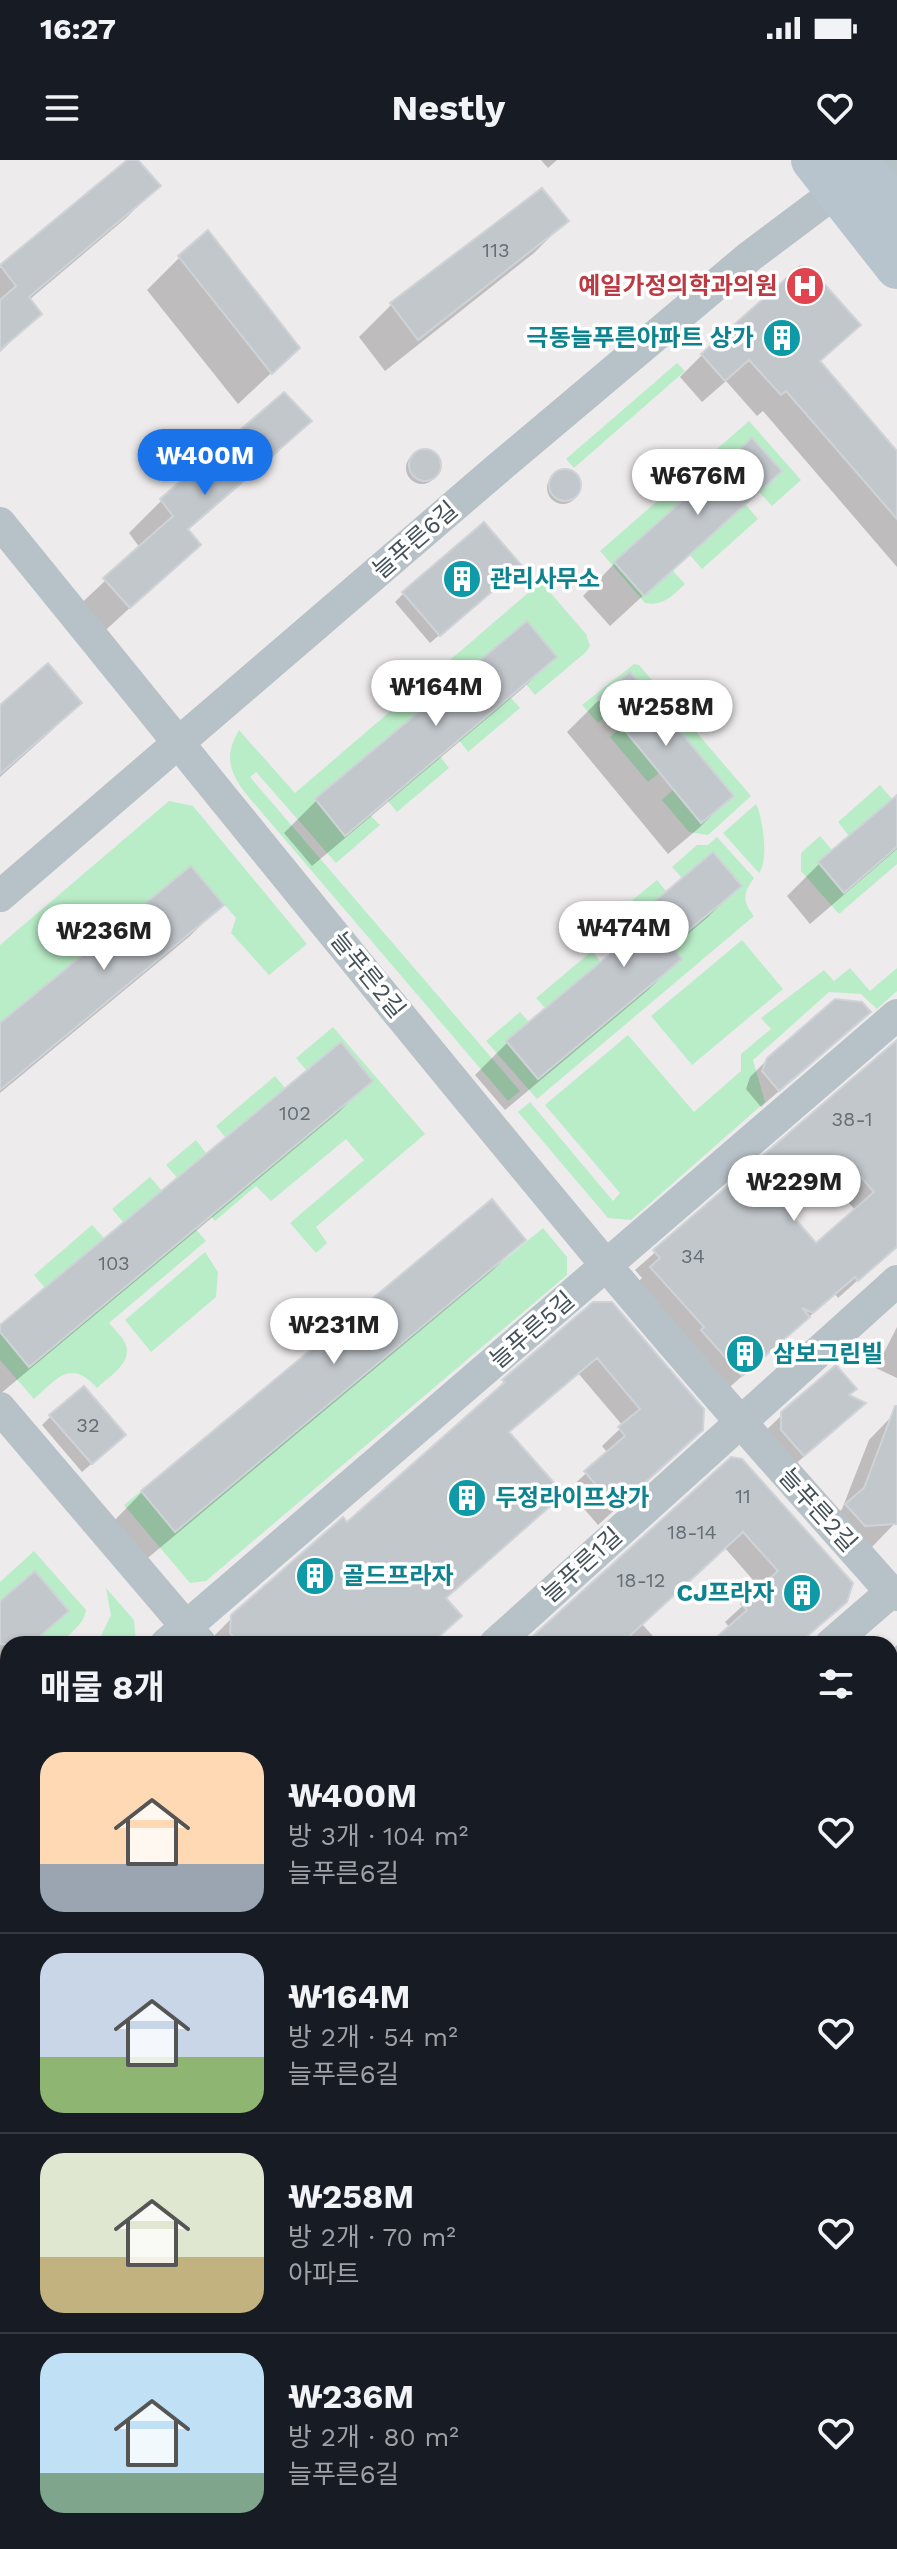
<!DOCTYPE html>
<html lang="ko">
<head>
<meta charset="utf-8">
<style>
  :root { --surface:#171b24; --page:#20242c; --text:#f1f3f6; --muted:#9ea1a6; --line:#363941; --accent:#1a73e8 }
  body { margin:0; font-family:"Work Sans","Noto Sans KR",sans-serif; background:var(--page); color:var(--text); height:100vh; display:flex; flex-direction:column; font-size:30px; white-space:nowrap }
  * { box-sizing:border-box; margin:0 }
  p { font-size:26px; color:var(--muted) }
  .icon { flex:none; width:44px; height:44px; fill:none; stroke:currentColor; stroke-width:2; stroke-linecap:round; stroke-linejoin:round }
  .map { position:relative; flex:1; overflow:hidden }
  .drawer { position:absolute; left:0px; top:1476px; width:898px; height:914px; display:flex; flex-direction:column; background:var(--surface); border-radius:24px 24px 0 0; box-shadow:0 2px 6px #0004 }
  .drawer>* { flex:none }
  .price { position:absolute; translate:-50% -68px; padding:0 18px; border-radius:28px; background:#fff; color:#222; font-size:26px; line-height:52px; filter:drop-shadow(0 2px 4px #0008) }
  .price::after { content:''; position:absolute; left:50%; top:48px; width:24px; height:18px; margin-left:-12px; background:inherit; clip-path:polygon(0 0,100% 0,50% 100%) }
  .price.on { background:var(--accent); color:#fff }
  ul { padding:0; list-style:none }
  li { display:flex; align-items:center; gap:24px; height:200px; padding:0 40px }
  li+li { border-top:2px solid var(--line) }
  li span { display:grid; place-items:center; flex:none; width:224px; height:160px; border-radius:24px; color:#555 }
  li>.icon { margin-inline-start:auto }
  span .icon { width:96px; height:96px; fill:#fffc; stroke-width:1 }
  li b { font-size:34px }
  h2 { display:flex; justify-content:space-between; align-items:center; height:96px; padding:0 40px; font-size:34px }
  .status { display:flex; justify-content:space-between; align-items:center; height:56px; padding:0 40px; background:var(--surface); direction:ltr }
  .status svg { height:22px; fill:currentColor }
  header { display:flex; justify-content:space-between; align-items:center; height:104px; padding:0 40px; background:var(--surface); font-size:36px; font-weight:700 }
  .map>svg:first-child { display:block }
  .medical { fill:#fadadb }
  .green { fill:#b9edc7 }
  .shadow { fill:#0003; fill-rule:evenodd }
  .building { fill:#c2c7cc; stroke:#cfd3d7; stroke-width:2; fill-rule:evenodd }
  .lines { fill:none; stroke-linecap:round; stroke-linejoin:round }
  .street { stroke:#b7c2c8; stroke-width:32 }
  .secondary { stroke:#b7c4ce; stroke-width:44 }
  .labels { text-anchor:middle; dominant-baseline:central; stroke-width:7; stroke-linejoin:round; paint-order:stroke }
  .number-label { font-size:20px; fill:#646e75 }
  .health-label { font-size:24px; font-weight:bold; fill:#be3a42; stroke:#fff; text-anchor:end }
  .culture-label { font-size:24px; font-weight:bold; fill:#0d838f; stroke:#fff; text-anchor:start }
  .street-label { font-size:24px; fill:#445158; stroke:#fff }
</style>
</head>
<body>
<div class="status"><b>16:27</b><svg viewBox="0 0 49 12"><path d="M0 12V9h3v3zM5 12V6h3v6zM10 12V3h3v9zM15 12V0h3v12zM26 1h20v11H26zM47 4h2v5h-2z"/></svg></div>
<header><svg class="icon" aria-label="menu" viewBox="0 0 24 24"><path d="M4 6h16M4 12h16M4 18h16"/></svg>Nestly<svg class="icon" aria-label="heart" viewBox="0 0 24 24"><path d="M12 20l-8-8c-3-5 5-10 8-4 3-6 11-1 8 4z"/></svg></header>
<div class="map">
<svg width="897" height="2389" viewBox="0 0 897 2389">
  <rect width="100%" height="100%" fill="#eeebec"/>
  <path class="medical" d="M443,2382H540L536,2389H440Z"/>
  <path class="green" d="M677,203L685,211L574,308L566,299Z
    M749,261L801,320L772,346L759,332L781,311L751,279L614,402L644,435L672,410L685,424C673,435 663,447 645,443L600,391Z
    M745,344L758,359L702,409L689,394Z
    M541,422L586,474L590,486L586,492L535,535L526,524L557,497L527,461L315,639L345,675L370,655L380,665L336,703L256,612L250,617L520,931L508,941L246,634C229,611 224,596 239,570L295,633Z
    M634,504L639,505L751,636L708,675L689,672L662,640L673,630L701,663L733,636L631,512L598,539L610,553L598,563L582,545Z
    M510,537L520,548L468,592L459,580Z
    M621,567L659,613L648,622L610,577Z
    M440,596L449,608L397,652L387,640Z
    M880,625L892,639L849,676L838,662Z
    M169,641L193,646L307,784L269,815L231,773L236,758L191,706L0,863V785Z
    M756,644C763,658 769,701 759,713L723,673Z
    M820,676L832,690L818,703L844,732L897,687V704L839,754L801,711V693Z
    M717,677L754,718C743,733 742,742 754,756L537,939L486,881L520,852L529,862L539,919L682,799L671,785L741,726L713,693L682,718L672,707L697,685H708Z
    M657,720L666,731L642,751L650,761L618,788L608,776L637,751L630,742Z
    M742,780L783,829L692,905L651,856Z
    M592,791L601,802L545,848L536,838Z
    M850,808L870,831L897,808V831L877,849L861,834L829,832L753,900L765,942L631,1060L608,1058L518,952L530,942L613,1041L620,1033L545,945L628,875L694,952L741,911V894L771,869L761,858L824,810L834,821Z
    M333,867L425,974L316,1067L327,1083L316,1093L290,1063L364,1000L346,979L271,1041L256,1026L215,1061L166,1005L196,980L206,993L181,1014L213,1053L373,921L341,882L306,910L296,898Z
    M275,916L285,928L225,977L216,966Z
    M150,1017L206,1081L109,1163C114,1169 123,1177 126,1185C132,1204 108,1217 97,1228C70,1198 57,1219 34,1239L0,1200V1172L30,1207L188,1074L156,1035L123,1062L112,1049Z
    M92,1065L104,1078L45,1128L34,1115Z
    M543,1068L567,1097V1115L206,1421L190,1423L124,1345L141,1331L176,1371Z
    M205,1092L218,1112L216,1137L151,1192L125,1160Z
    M34,1391L86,1450C84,1465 68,1475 58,1484H31L69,1450L35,1411L0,1441V1422Z
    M106,1428L134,1460L136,1484H97L111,1455Z
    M897,2274V2389H839L842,2382H890V2287Z"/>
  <path class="shadow" d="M130,0H135L158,26L126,58L29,140L39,154L0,192V108Z
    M541,0H557L548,8Z
    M567,60L534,93L385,211L359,177L392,144Z
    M180,97L298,188L238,244L147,130Z
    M836,187L818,203L897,294V407L763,251L757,256L726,221L702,242L680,217L702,195Z
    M284,234L309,261L277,293L187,371L198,385L96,479L72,452L140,388L129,373L161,341Z
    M752,281L779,311L610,466L583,436L615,403Z
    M406 308a16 16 0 1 1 32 0a16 16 0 1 1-32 0Z
    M547 328a16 16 0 1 1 32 0a16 16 0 1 1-32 0Z
    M510,415L430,483L395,442L404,433Z
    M527,464L555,497L522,529L312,706L284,673L316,641Z
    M630,514L731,636L699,668L668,694L567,572L599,540Z
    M79,543L48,574L0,617V548Z
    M897,637V689L810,764L787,736L819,704Z
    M739,726L707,758L671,788L680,799L647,831L505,950L475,915L508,882L617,792L611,785L643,753Z
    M221,745L190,776L0,933V866Z
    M869,852L761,947L746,929L750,917L768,899Z
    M897,881V1085L838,1138L835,1134L723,1233L633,1127L642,1118L635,1110ZM823,1014L856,1051L816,1085L783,1048Z
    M370,921L339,952L0,1234V1168Z
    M524,1080L492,1111L143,1402L111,1364L142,1332Z
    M594,1144L683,1288L598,1365L568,1330L608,1293L602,1286L623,1266L578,1213L507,1273L444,1439L430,1484H214L215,1475L233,1457L346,1365L488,1240L504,1221Z
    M897,1167V1218L876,1208Z
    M862,1243L840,1266L780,1317L759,1277L783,1254Z
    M51,1256L114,1284L82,1312L42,1265Z
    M892,1256L897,1259V1361L872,1387L823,1368L842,1349L869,1280Z
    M731,1299L827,1459L798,1484H712L730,1468L725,1462L761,1429L725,1388L642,1464L660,1484H527Z
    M0,1443L66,1451L33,1484H8V1505L0,1512Z
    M897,1485V1545L890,1541V1492Z
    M897,1665V1851L890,1863V1675Z
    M8,1723V1822L0,1813V1730Z
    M8,2105V2167L0,2174V2112Z
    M8,2224V2288L0,2295V2231Z
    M0,2320L8,2329V2382H221L223,2384L218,2389H0Z
    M440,2382H486L500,2389H436Z"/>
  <path class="building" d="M127,0H138L161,26L29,137L42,154L0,190V140L16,126L0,105Z
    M542,28L569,61L418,180L390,143Z
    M208,70L300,188L272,214L178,96Z
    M800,106L810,108L861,165L820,201L897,291V359L786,231L781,235L749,200L725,221L701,194Z
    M284,232L312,261L188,369L201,385L130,448L103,418L173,356L160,339Z
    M752,278L782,311L644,436L614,402Z
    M409 305a16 16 0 1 1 32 0a16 16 0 1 1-32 0Z
    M549 325a16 16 0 1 1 32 0a16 16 0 1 1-32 0Z
    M484,362L522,406L440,476L402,432Z
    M527,461L557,497L345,676L315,639Z
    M48,503L82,543L0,614V545Z
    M630,512L734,636L701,663L598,538Z
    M897,635V687L844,733L818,702Z
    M713,692L742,726L671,785L682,799L538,919L506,881L650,761L642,752Z
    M191,706L224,745L0,930V863Z
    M835,839L862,842L871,852L779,931L762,911L767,898Z
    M897,880V1087L858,1121L855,1117L813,1153L802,1148L810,1157L742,1216L701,1170L704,1167L650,1107L660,1098L653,1090ZM843,997L874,1032L816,1083L785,1047Z
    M341,882L373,921L29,1207L0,1172V1165Z
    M492,1039L526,1080L175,1372L141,1331Z
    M593,1142H612L704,1249L703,1270L616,1349L584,1311L625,1276L618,1267L640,1249L597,1198L509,1272L564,1334L446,1438L462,1456L431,1484H240L230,1473L231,1455L343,1357L347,1362L505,1222L502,1220Z
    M836,1205L857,1229L849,1235L866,1243L804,1296L781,1270V1252Z
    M84,1226L126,1275L92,1304L49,1255Z
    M895,1246H897V1364L865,1366L845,1344L864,1328Z
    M731,1297L742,1299L853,1423L847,1442L798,1484H709L747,1450L741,1444L778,1411L743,1372L621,1484H524Z
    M35,1411L69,1451L31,1484H0V1441Z"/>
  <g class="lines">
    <path class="street" d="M0,363C201,610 401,860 606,1105C699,1216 795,1324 891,1432L897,1435
      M0,736L496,310L749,97L837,31L897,2
      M0,1248L201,1484
      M166,1484L897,855
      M495,1484L897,1121
      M831,1484L891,1432
      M0,1626L8,1620
      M0,2203L8,2196
      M250,2382L256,2389
      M417,2389L420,2382"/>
    <path class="secondary" d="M813,0L897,107
      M855,0L897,52
      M890,2052L897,2038
      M890,2179L897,2164
      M723,2389L727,2382
      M784,2389L787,2382"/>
  </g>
  <defs>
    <symbol id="hospital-disc" viewBox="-11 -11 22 22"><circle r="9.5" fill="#e0444e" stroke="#fff"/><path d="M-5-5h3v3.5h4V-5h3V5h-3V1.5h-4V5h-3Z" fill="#fff"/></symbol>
    <symbol id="building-disc" viewBox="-11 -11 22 22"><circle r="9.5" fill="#0f9aa8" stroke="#fff"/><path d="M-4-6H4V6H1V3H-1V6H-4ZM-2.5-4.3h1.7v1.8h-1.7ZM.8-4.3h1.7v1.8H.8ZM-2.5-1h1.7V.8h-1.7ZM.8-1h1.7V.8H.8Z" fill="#fff"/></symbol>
  </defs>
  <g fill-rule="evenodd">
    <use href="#hospital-disc" x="783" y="104" width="44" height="44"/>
    <use href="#building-disc" x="760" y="156" width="44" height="44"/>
    <use href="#building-disc" x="440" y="397" width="44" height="44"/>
    <use href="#building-disc" x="723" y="1172" width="44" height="44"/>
    <use href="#building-disc" x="445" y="1316" width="44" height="44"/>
    <use href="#building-disc" x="293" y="1394" width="44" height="44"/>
    <use href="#building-disc" x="780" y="1411" width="44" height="44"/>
  </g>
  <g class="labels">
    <g class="number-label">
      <text x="496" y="90">113</text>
      <text x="295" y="953">102</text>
      <text x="852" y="959">38-1</text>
      <text x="693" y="1096">34</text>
      <text x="114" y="1103">103</text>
      <text x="88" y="1265">32</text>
      <text x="743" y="1336">11</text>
      <text x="692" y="1372">18-14</text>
      <text x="641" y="1420">18-12</text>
    </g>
    <g class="health-label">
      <text x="777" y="126">예일가정의학과의원</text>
    </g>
    <g class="culture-label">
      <text x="754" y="178" text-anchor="end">극동늘푸른아파트 상가</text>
      <text x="490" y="419">관리사무소</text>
      <text x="773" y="1194">삼보그린빌</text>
      <text x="495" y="1338">두정라이프상가</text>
      <text x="343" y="1416">골드프라자</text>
      <text x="774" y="1433" text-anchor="end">CJ프라자</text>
    </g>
    <g class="street-label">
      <text transform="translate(415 380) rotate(-41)">늘푸른6길</text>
      <text transform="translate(368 815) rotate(51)">늘푸른2길</text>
      <text transform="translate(532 1170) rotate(-41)">늘푸른5길</text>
      <text transform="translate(818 1350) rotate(48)">늘푸른2길</text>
      <text transform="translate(582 1405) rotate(-42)">늘푸른1길</text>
    </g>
  </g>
</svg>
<b class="price on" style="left:205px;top:337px">₩400M</b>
<b class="price" style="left:698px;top:357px">₩676M</b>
<b class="price" style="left:436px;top:568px">₩164M</b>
<b class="price" style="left:666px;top:588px">₩258M</b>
<b class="price" style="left:624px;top:809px">₩474M</b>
<b class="price" style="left:104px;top:812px">₩236M</b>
<b class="price" style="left:794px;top:1063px">₩229M</b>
<b class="price" style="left:334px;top:1206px">₩231M</b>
<section class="drawer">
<h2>매물 8개<svg class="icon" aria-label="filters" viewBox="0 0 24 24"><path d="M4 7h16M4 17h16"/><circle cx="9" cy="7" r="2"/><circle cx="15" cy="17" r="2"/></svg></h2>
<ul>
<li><span style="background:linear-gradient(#ffd9b3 70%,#9aa5b1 0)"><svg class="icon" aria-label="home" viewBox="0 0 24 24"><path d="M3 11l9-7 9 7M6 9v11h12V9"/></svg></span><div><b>₩400M</b><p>방 3개 · 104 m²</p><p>늘푸른6길</p></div><svg class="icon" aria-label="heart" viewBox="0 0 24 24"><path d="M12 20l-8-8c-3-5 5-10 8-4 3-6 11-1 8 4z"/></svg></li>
<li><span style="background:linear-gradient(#c9d6e8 65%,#8fb573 0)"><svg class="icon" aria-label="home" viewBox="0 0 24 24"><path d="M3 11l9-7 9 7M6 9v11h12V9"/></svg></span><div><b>₩164M</b><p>방 2개 · 54 m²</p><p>늘푸른6길</p></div><svg class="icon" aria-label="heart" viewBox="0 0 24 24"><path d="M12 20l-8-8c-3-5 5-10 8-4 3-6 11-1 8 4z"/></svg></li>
<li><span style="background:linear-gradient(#dfe7d0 65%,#c2b280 0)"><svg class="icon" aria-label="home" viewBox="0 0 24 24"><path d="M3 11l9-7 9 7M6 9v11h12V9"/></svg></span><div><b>₩258M</b><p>방 2개 · 70 m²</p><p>아파트</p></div><svg class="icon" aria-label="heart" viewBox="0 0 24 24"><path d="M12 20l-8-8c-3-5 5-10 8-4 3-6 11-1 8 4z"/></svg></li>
<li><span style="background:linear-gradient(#bfe0f5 75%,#7fa58c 0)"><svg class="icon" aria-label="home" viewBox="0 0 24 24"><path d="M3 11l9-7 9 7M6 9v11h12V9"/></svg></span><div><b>₩236M</b><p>방 2개 · 80 m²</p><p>늘푸른6길</p></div><svg class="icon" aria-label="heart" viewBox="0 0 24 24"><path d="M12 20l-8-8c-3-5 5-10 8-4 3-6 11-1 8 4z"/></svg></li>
</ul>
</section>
</div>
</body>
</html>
